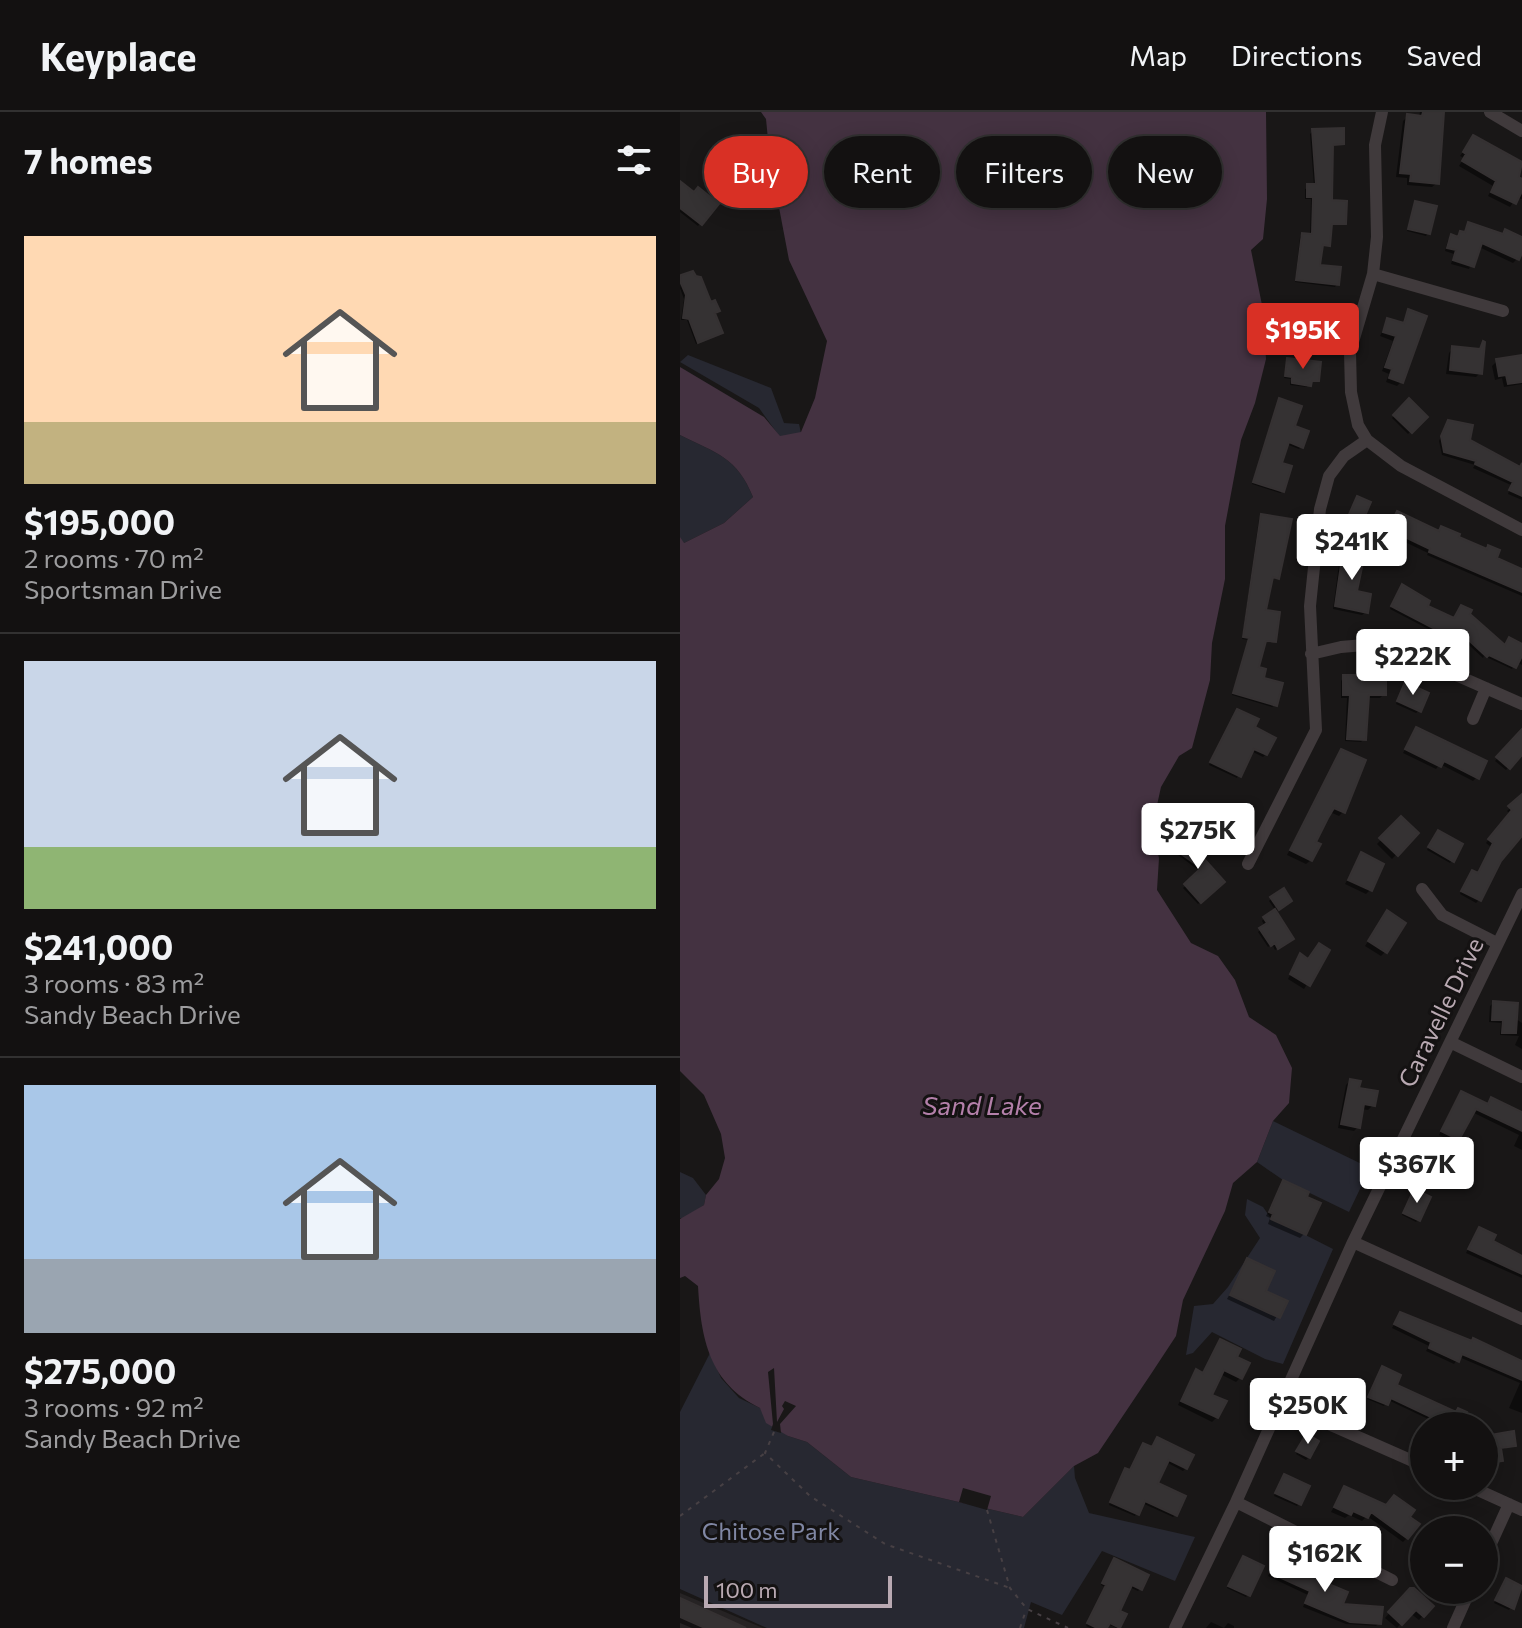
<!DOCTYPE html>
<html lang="en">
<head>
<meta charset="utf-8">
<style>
  :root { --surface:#131111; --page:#1c1a1a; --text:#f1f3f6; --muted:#9d9d9f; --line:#323131; --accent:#d93025 }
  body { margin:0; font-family:Commissioner,sans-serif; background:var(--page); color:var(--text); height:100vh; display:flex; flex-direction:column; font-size:30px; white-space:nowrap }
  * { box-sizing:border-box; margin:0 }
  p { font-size:26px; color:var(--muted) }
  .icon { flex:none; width:44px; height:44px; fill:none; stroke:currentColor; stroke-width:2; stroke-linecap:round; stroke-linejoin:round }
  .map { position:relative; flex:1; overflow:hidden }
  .panel { display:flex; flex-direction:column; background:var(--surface); width:680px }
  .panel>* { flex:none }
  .guide { position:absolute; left:24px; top:24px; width:698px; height:72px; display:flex; gap:16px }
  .tools { position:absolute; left:730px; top:1300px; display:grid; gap:16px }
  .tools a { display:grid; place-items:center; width:88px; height:88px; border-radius:50%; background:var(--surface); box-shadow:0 4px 20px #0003,0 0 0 2px var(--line); font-size:40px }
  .scale { position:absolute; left:24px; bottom:20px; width:188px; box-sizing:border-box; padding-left:8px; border:4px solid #b9a9b2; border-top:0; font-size:22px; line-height:28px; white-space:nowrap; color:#b9a9b2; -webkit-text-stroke:6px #141212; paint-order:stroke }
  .price { position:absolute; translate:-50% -68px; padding:0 18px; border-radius:8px; background:#fff; color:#222; font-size:26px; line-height:52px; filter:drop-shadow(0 2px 4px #0008) }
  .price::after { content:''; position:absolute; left:50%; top:48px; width:24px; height:18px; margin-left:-12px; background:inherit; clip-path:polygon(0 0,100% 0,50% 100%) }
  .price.on { background:var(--accent); color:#fff }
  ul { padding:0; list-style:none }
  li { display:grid; align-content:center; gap:16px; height:424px; padding:0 24px }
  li+li { border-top:2px solid var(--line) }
  li span { display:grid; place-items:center; height:248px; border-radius:0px; color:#555 }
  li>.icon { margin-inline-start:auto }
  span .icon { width:144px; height:144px; fill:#fffc; stroke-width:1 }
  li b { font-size:34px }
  h2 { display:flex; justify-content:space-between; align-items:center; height:96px; padding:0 24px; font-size:34px }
  .tag { padding:0 28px; border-radius:36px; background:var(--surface); box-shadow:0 4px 20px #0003,0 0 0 2px var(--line); font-size:28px; line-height:72px }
  .tag.on { background:var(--accent); color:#fff }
  header { display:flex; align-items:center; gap:48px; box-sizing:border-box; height:112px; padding:0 40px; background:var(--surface); border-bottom:2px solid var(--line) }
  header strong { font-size:38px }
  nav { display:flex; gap:44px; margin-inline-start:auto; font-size:28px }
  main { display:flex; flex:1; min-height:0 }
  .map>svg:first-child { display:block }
  .built { fill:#262324 }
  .green { fill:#272831 }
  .water { fill:#443241 }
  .pier { fill:#191717 }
  .shadow { fill:#0007 }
  .building { fill:#353233; stroke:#353132; stroke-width:2 }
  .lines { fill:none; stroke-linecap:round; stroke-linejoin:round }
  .path { stroke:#474044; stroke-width:2; stroke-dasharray:4 6; stroke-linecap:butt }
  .minor { stroke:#403a3c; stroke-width:12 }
  .labels { text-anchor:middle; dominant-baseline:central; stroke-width:6; stroke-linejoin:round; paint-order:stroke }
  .street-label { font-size:24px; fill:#b9a9b2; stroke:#141212 }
  .park-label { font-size:24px; fill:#8087a4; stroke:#141212 }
  .water-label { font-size:26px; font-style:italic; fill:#b480aa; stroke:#141212 }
</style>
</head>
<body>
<header>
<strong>Keyplace</strong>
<nav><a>Map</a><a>Directions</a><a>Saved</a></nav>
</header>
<main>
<section class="panel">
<h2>7 homes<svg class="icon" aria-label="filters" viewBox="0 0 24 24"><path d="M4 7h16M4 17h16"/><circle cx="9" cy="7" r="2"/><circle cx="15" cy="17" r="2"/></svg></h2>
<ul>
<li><span style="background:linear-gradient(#ffd9b3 75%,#c2b280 0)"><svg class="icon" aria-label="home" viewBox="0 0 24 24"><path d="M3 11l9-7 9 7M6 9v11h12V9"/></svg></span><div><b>$195,000</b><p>2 rooms · 70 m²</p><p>Sportsman Drive</p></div></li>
<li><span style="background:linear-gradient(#c9d6e8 75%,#8fb573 0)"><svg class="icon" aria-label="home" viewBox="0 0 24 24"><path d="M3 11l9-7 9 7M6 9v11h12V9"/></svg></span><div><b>$241,000</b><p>3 rooms · 83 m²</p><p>Sandy Beach Drive</p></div></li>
<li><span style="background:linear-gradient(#a9c7e8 70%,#9aa5b1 0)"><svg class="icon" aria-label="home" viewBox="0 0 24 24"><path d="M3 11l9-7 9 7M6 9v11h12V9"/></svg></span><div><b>$275,000</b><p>3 rooms · 92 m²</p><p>Sandy Beach Drive</p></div></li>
</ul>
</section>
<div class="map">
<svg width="842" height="1516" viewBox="0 0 842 1516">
  <rect width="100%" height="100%" fill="#191717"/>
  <path class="built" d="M0,1481L83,1516H0Z"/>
  <path class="green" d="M8,243L91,276L104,311L119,312L121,321L100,325L79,296L0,250Z
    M0,323C36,341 57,345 73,385L44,411L4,431L0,437Z
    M593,1009L690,1056L669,1100L603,1068L577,1050Z
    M0,1060L13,1066L26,1083L24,1093L4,1106H0Z
    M567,1087L583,1095L590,1105L653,1137L603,1252L585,1247L532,1220L513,1241L506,1243L514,1194L533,1192L548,1175L580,1126L565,1103Z
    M30,1241L41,1266L59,1286L80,1296L108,1324L127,1330L171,1365L343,1405L394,1354L395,1366L409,1401L515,1425L495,1469L422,1439L382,1503L351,1490L344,1516H87L0,1477V1300Z"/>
  <path class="water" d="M81,0H586L587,87L583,127L571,138L583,198L586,247L575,291L561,328L545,414V467L532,531L530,568L512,636L499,644L481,675L472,716L479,746L477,778L511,831L538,844L555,868L569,905L596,923L612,956L609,991L593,1009L577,1050L553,1071L545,1099L503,1188L496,1224L471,1262L418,1341L394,1354L343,1405L171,1365L127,1330L108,1324L86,1311L80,1296C29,1271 21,1227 18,1174L5,1164L0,1166V1107L24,1093L26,1083L39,1067L45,1046L41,1022L24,983L0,959V425L4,431L44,411L73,385C57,345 36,341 0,323V255L84,305L100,324L121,320L135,286L147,229L109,148L90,48L86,7Z"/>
  <path class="pier" d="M94,1256L97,1310L104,1297L102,1294L105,1289L116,1294L100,1312L101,1321L91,1318L93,1312L88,1260Z
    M283,1376L311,1384L307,1398L279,1390Z"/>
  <path class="shadow" d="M740,0H763L757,71L752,75L727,73V66L716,65L723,9L728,4L739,5Z
    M633,19L662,32L651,34L650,90L664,111L662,113H650L648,133L640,135L638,154L657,172L655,175L615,170L620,125L622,123L630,124L631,87H625V77L634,74L630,22Z
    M794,25L842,52L836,66L842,69V87L836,86L830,95L808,84L813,74L779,54L784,46L780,44Z
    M0,76L36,92L18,114L0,100Z
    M736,91L748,121L746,124L727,119Z
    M788,113L821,123L825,119L842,127V136L837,147L833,151L799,135L789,157L771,152L774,142L765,139L768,128L783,122Z
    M2,165L37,199L35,201L38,223L16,232L7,208H1L4,187L0,176Z
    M729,200L721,270L717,274L706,270L709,262L702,259L713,229L700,224L708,208L722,213Z
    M803,232L800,261L796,265L766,262L769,241L773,236L798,239Z
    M842,245V272L824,275L822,266L815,268L812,254L817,249Z
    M608,248L637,268L629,270L627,275L610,273L611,267L604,266Z
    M599,289L622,334L619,337L606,332L599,352L603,379L600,381L572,372Z
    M729,289L745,305L728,322L712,306Z
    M766,314L787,329L842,358V388L828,382L831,373L793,356L795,353L762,343L759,329Z
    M717,401L776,426L842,460V484L747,443L748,441L706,421Z
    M582,404L597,466L590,467L584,500L594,529L592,531L584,530L576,556L595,593L592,595L552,583L568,528L562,527L579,407Z
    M665,434L676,446L675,481L686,500L682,503L653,497L661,437Z
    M719,477L745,495L773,508L781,495L824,535L842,534V553L836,550L832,557L804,544L803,546L778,523L773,530L710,497Z
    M664,565L704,582L700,586H687L684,627L681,630L665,629L667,586H661V569Z
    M723,575L739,599L736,601L716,592Z
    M555,602L572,616L586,642L583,645L571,639L557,666L529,653Z
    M737,617L797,665L793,669L760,652L756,657L723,641Z
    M838,624L842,628V641L826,658L815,649Z
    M662,639L663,700L659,704L650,700L633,731L631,748L626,752L607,743Z
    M842,684V714L820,748L799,788L796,791L780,782L789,763H797L811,735L806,731L830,702L827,699Z
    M721,707L736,722L712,747L697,732Z
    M530,713L542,732L539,734L524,731Z
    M500,723L542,770L518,792L503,776L521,760L490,737Z
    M755,723L772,748L770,751L747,738Z
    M681,743L690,778L686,782L665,772Z
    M591,787L607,791L596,799L589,789Z
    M704,805L705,840L701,844L685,834Z
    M584,806L610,829L595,838L592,832L588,835L578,820L585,814L582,809Z
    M648,839L624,877L608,867L620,844L627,849Z
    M813,891L842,911V937L835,933L839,924L820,923L821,911L809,910L810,894Z
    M670,969L693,993L688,998L681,997L678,1015L674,1019L658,1016L666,973Z
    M781,981L807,993L812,988L842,1010V1038L834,1034L839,1023L792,1000L774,1030L759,1023Z
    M603,1070L624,1122L620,1126L588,1112L590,1106L586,1104Z
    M732,1081L738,1108L736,1110L722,1103Z
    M799,1117L811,1130L840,1145L842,1142V1166L786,1141Z
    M568,1149L583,1180L605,1190L594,1209L547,1187Z
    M720,1202L842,1250V1301L829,1296L840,1271L779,1245L774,1252L746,1239L749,1234L712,1216Z
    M540,1229L555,1246L560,1266L556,1270L540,1262L530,1284L537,1305L532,1310L498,1293L512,1264L516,1260L522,1262Z
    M700,1259L714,1274L778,1314H763L708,1288L704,1294L687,1287Z
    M805,1326L834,1333L820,1338L821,1348L819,1350L806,1352Z
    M623,1328L629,1345L626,1348L616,1342Z
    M464,1333L506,1356L503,1359L486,1350L475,1372L496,1403L493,1405L462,1391L455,1404L429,1393L443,1361L450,1360Z
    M602,1367L619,1392L617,1394L594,1384Z
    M665,1376L728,1405L727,1426L723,1430L687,1404L682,1409L669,1403L665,1406L651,1400Z
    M599,1444L660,1493L699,1511L696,1514L666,1512L623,1495L628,1483L588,1464Z
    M561,1448L568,1483L566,1485L547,1476Z
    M432,1450L460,1477L458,1479L449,1475L437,1499V1516L427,1512L425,1516H410L406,1514L425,1475L421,1473Z
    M741,1456L744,1457V1473L735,1470Z
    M826,1469L842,1476L829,1498L814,1491Z
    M731,1477L751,1494L739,1508L730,1501L717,1516L705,1506Z
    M0,1489L59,1516H12L0,1511Z
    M531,1510L544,1516L548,1511L554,1514V1516H526Z"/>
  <path class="building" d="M743,0H764L759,72L730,69L731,62L720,61L727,2L742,4Z
    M664,16V32L653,33L652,88L667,89L666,112H652L650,134L643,133L640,153L661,155L659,173L616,168L622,121L632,122L633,85H627V72H636L632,17Z
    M793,23L842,50L839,65L842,67V79L836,92L811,80L816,69L782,49L786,42L783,40Z
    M0,69L14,80L18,75L39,92L22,113L0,96Z
    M735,89L757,94L750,122L728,117Z
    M788,110L823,122L825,117L842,125V141L839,148L802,131L794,155L773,148L776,138L767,136L771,122L778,125L780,119L785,120Z
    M13,159L16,164L21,165L31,190L35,188L40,199L35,201L43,221L18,231L9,207L3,206L6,183L0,169L1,163Z
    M728,197L747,204L723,271L709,266L712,257L705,255L716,224L703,220L707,206L724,211Z
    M803,229L805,230L802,262L770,258L772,234L800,237Z
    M842,243V270L828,272L826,263L819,264L816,247Z
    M607,246L641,250L639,269H632L631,274L612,271V265L605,264Z
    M599,286L622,294L615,314L629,319L623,336L609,330L602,351L612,354L604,380L573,370Z
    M729,286L748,305L732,321L713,303Z
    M768,308L793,313L790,328L840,355L842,351V384L829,378L833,370L795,352L796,349L764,340L761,324Z
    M677,384L691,390L681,413L667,407Z
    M717,399L759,419L761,414L780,422L779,425L807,437L808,433L820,438L817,446L842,457V480L749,440L750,437L708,417Z
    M581,402L612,407L599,467L593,465L586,498L600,500L596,530L586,529L579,555L586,557L584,566L603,571L597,594L553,581L569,526L563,525Z
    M664,432L681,435L679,445L684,446L677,479L691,482L688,501L655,494Z
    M722,472L750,489L748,494L774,506L781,493L792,498L790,502L825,533L829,525L842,532V544L836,556L809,543L807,545L781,521L778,529L711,494Z
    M663,563H706V583H689L686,628L667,627L670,583H663Z
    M725,570L749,581L741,600L717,589Z
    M557,597L579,607L575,615L596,626L587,643L574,637L561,665L530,650Z
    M736,615L807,649L799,667L764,649L761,655L725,637Z
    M842,617V643L830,657L816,645Z
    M661,637L686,648L665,701L654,696L648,706L636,730L641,732L632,749L610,738Z
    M842,682V724L821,749L801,789L781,779L792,758L798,761L813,731L808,727L832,698L828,694Z
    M721,704L739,721L718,744L699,726Z
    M529,711L548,716L544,733L525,729Z
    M758,718L783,732L774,750L748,735Z
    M500,720L545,770L521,791L504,772L521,756L490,734Z
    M681,740L704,752L692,779L668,768Z
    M604,776L612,789L599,798L590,785Z
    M595,797L614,827L598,837L595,831L591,834L579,816L587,811L583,805Z
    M707,798L726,811L707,841L688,829Z
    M639,831L650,838L630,874L610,862L620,841L628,847Z
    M813,889L838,891L836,921H822L823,908H812Z
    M670,967L681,969L679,976L698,979L695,994L684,992L680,1016L661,1012Z
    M781,979L808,992L811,985L842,1000V1019L796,997L779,1028L761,1019Z
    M603,1068L629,1080L627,1085L641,1091L626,1123L591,1107L593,1102L589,1100Z
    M734,1077L751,1085L740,1109L723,1101Z
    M799,1115L816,1123L813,1129L842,1144V1162L788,1137Z
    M567,1146L595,1159L586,1179L608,1189L600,1206L550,1183Z
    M720,1200L792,1229L793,1226L842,1249V1268L782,1242L779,1250L749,1236L751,1230L714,1212Z
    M540,1227L561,1237L557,1245L570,1251L562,1267L544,1258L532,1283L547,1289L538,1306L501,1289L516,1257L523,1261Z
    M702,1254L721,1263L717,1273L776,1300L778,1296L787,1300L781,1314H770L711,1286L708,1293L688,1285Z
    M834,1319L836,1334L821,1336L823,1349L808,1351L804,1324Z
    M629,1323L639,1329L630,1346L616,1339L625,1324Z
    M477,1325L514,1343L507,1357L489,1348L478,1371L506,1384L497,1404L465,1389L459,1403L430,1390L445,1356L450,1358L463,1331L472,1335Z
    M604,1362L630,1374L621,1393L595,1381Z
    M664,1374L706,1393L714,1383L735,1398L730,1405L740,1412L728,1427L691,1400L688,1406L673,1399L671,1403L654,1395Z
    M598,1442L630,1457L627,1463L668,1480L663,1492L703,1495L701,1512L670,1510L625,1491L630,1479L590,1461Z
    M563,1444L584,1454L570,1484L548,1474Z
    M434,1446L469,1463L462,1478L452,1473L440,1499L447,1502L440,1516L430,1511L427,1516H417L407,1511L426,1473L422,1471Z
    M826,1466L842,1474L834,1497L815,1488Z
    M730,1476H734L754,1494L744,1505L736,1498L722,1513L708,1500Z
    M0,1486L66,1516H25L0,1505Z"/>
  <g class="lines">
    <path class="path" d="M94,1320L85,1341L130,1384L205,1432L330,1476
      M307,1398L330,1476L347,1497L388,1516
      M0,1404L85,1341
      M340,1516L346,1498"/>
    <path class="minor" d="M702,0L695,33L697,125L693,162L670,240L671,280L678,313L687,328L721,354L842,418
      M810,0L842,19
      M693,162L823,199
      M631,542L661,535L696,532L751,552L842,592
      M793,607L806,576
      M568,752L636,618L630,494L640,397L649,364L664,344L687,328
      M742,777L762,803L817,831
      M770,930L842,965
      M673,1130L842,1207
      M601,1291L744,1354
      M789,1374L842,1398
      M556,1390L712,1468
      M804,1447L829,1392
      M495,1516L556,1390L673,1130L842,782
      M773,1516L790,1478"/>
  </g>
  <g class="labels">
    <g class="street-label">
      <text transform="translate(760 900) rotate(-64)">Caravelle Drive</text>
    </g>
    <g class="park-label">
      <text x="91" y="1418">Chitose Park</text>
    </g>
    <g class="water-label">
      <text x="302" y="992">Sand Lake</text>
    </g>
  </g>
</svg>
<div class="tools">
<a>+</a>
<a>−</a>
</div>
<div class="scale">100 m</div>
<b class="price on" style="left:623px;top:259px">$195K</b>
<b class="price" style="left:672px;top:470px">$241K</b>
<b class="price" style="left:733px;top:585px">$222K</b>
<b class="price" style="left:518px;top:759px">$275K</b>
<b class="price" style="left:737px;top:1093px">$367K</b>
<b class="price" style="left:628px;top:1334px">$250K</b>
<b class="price" style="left:645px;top:1482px">$162K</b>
<div class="guide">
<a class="tag on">Buy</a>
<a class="tag">Rent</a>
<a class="tag">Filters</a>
<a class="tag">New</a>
</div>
</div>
</main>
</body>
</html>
